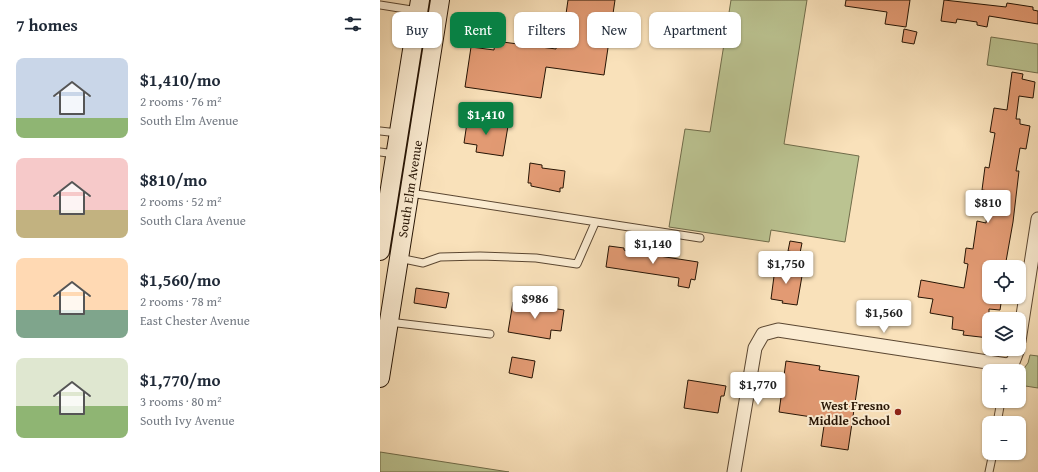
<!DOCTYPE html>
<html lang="en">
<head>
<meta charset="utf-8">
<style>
  :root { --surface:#fff; --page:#f2f2f3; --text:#1f2937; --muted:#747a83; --accent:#0b8043 }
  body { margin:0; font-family:"Gentium Book Plus",serif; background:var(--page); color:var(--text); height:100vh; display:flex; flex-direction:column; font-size:15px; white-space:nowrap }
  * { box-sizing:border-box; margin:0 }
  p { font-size:13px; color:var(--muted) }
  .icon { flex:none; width:22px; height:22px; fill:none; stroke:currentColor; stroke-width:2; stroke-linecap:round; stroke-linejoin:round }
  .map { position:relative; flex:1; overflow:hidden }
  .panel { display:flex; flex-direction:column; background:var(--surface); width:380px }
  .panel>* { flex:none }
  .guide { position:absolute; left:12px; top:12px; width:380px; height:36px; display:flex; gap:8px }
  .tools { position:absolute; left:602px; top:260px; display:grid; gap:8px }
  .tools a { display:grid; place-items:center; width:44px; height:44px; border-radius:8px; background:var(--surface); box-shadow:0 1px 3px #0004; font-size:20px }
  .price { position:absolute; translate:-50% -34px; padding:0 9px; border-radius:4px; background:#fff; color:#222; font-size:13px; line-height:26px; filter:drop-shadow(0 1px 2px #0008) }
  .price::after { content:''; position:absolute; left:50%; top:24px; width:12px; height:9px; margin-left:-6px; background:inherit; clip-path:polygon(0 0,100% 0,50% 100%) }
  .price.active { background:var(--accent); color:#fff }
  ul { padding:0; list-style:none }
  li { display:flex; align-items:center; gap:12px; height:100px; padding:0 16px }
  li span { display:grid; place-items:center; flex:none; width:112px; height:80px; border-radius:8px; color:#555 }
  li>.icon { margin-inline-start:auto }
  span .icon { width:48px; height:48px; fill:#fffc; stroke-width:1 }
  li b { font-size:17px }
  h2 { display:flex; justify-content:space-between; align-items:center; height:48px; padding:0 16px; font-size:17px }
  .tag { padding:0 14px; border-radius:8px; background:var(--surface); box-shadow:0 1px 3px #0004; font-size:14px; line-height:36px }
  .tag.active { background:var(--accent); color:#fff }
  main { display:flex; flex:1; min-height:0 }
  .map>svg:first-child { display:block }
  .green { fill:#bbc391; stroke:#706c4a }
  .building { fill:#e29a73; stroke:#261404 }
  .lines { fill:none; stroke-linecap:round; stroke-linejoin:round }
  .service-casing { stroke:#5b4732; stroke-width:9 }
  .minor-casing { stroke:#5b4732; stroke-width:15 }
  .secondary-casing { stroke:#261404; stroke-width:20 }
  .service { stroke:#fbecd2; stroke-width:7 }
  .minor { stroke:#fbecd2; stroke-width:13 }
  .secondary { stroke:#fbecd2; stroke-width:18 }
  .poi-dot { fill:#8f2418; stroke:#fbecd2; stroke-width:1.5 }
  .labels { text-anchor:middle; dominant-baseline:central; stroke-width:4; stroke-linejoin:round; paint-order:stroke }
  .street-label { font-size:13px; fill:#261404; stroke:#fbecd2 }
  .poi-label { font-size:13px; font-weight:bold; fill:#261404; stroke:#fbecd2; text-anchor:end }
</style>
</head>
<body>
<main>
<section class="panel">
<h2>7 homes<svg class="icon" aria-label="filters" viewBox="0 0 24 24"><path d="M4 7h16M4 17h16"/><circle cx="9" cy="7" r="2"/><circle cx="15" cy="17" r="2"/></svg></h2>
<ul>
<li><span style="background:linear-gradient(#c9d6e8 75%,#8fb573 0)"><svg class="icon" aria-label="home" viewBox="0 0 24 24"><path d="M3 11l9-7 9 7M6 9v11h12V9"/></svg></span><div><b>$1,410/mo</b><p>2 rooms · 76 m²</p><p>South Elm Avenue</p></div></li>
<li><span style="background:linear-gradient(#f6c9c9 65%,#c2b280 0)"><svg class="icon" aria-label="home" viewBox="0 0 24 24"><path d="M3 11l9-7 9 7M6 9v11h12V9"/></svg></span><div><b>$810/mo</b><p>2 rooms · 52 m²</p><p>South Clara Avenue</p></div></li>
<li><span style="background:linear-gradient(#ffd9b3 65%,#7fa58c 0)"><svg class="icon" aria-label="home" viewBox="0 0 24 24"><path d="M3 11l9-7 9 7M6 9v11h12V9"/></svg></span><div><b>$1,560/mo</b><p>2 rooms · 78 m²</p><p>East Chester Avenue</p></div></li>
<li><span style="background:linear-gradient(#dfe7d0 60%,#8fb573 0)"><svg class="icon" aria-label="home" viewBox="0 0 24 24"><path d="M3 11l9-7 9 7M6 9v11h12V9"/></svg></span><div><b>$1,770/mo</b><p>3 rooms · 80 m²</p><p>South Ivy Avenue</p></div></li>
</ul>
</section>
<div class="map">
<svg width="658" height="472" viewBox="0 0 658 472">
  <rect width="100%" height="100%" fill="#f9e1ba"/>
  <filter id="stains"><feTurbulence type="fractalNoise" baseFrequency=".005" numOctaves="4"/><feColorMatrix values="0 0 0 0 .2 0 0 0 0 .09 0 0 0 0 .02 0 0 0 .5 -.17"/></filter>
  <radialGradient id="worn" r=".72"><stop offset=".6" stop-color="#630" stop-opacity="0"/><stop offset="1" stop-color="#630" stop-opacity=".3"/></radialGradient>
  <path class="green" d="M351,0H427L404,144L479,156L465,242L391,230L389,242L289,227L305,129L330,132Z
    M611,37L658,44V73L607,65Z
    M650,355L658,356V388L639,385V375L648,363Z
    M0,452L129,472H0Z"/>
  <path class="building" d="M188,0H235L224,75L166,67L161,98L85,87L91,47L114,50L115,41L176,49L177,42H182Z
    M466,0H530L526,27L505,24L507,12L465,6Z
    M564,0L626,7L627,3L653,7V10L658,11V24L609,16L607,27L597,25V22L577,19L576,23L561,21Z
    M524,29L537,32L534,44L522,42Z
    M632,72L643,74L642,79L655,82L653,98L639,96L636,119H640V124L650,126L646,149L640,148L636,171H639L633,222L625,267H609V297H622L620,310L609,309V338L583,335L584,331L572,329L573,317L550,313L553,299L538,297L541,280L584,288L588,264L584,263L586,248L593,249L597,221L606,223L609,191L602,190L605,167L609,168L615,133L610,132L614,108L627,110Z
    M88,116L116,120L115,124L128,126L123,156L96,152L97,145L84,143Z
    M150,163L162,165V168L185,171L183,188H180V192L151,186V183H148Z
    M410,241L422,243L420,253L408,251Z
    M229,246L244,248V250L249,252L280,254L279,256L318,262L315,280L311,279L309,288L298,286L299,278L226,267Z
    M396,261L410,263L408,274L422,276L417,305L402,303L403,301L391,299Z
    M36,288L69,293L66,308L34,303Z
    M133,302L184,310L181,331L171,330L170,339L128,332Z
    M132,357L155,361L152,378L129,373Z
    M406,361L440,366L439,370L479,376L468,450L441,446L445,419L399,412Z
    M308,380L346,386L344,396H341L338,413L304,408Z"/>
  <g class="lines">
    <defs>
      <path id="service" d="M0,5L38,11
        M0,131L18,133
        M0,152L15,154
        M30,193L320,238
        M19,258L43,263L60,257L100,256L156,258L197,264L215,223
        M9,322L110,334
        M617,423L621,401
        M609,472L613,453"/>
      <path id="minor" d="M639,341L658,219
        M354,472L375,348L383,334L398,330L627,365L633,362L638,349"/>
      <path id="secondary" d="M0,251L40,0
        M0,378L60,0"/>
    </defs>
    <use href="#service" class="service-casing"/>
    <use href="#minor" class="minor-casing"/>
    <use href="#secondary" class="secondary-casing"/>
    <use href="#service" class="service"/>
    <use href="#minor" class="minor"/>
    <use href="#secondary" class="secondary"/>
  </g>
  <circle class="poi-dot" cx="518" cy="412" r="4"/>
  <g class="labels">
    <g class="street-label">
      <text transform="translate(30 189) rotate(-81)">South Elm Avenue</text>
    </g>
    <g class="poi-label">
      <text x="510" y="405">West Fresno<tspan x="510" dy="15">Middle School</tspan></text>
    </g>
  </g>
  <rect width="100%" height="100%" filter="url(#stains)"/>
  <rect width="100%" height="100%" fill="url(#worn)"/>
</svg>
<div class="tools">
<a><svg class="icon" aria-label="locate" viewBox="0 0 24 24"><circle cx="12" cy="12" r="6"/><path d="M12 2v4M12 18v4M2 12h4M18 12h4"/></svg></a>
<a><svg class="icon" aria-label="layers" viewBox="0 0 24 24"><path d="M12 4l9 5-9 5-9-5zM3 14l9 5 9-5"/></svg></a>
<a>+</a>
<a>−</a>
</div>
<b class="price active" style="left:106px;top:136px">$1,410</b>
<b class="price" style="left:608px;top:224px">$810</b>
<b class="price" style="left:273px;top:265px">$1,140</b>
<b class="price" style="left:406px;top:285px">$1,750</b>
<b class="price" style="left:155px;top:320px">$986</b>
<b class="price" style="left:504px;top:334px">$1,560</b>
<b class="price" style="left:378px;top:406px">$1,770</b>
<div class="guide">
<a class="tag">Buy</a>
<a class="tag active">Rent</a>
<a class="tag">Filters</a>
<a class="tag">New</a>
<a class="tag">Apartment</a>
</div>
</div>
</main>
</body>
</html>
